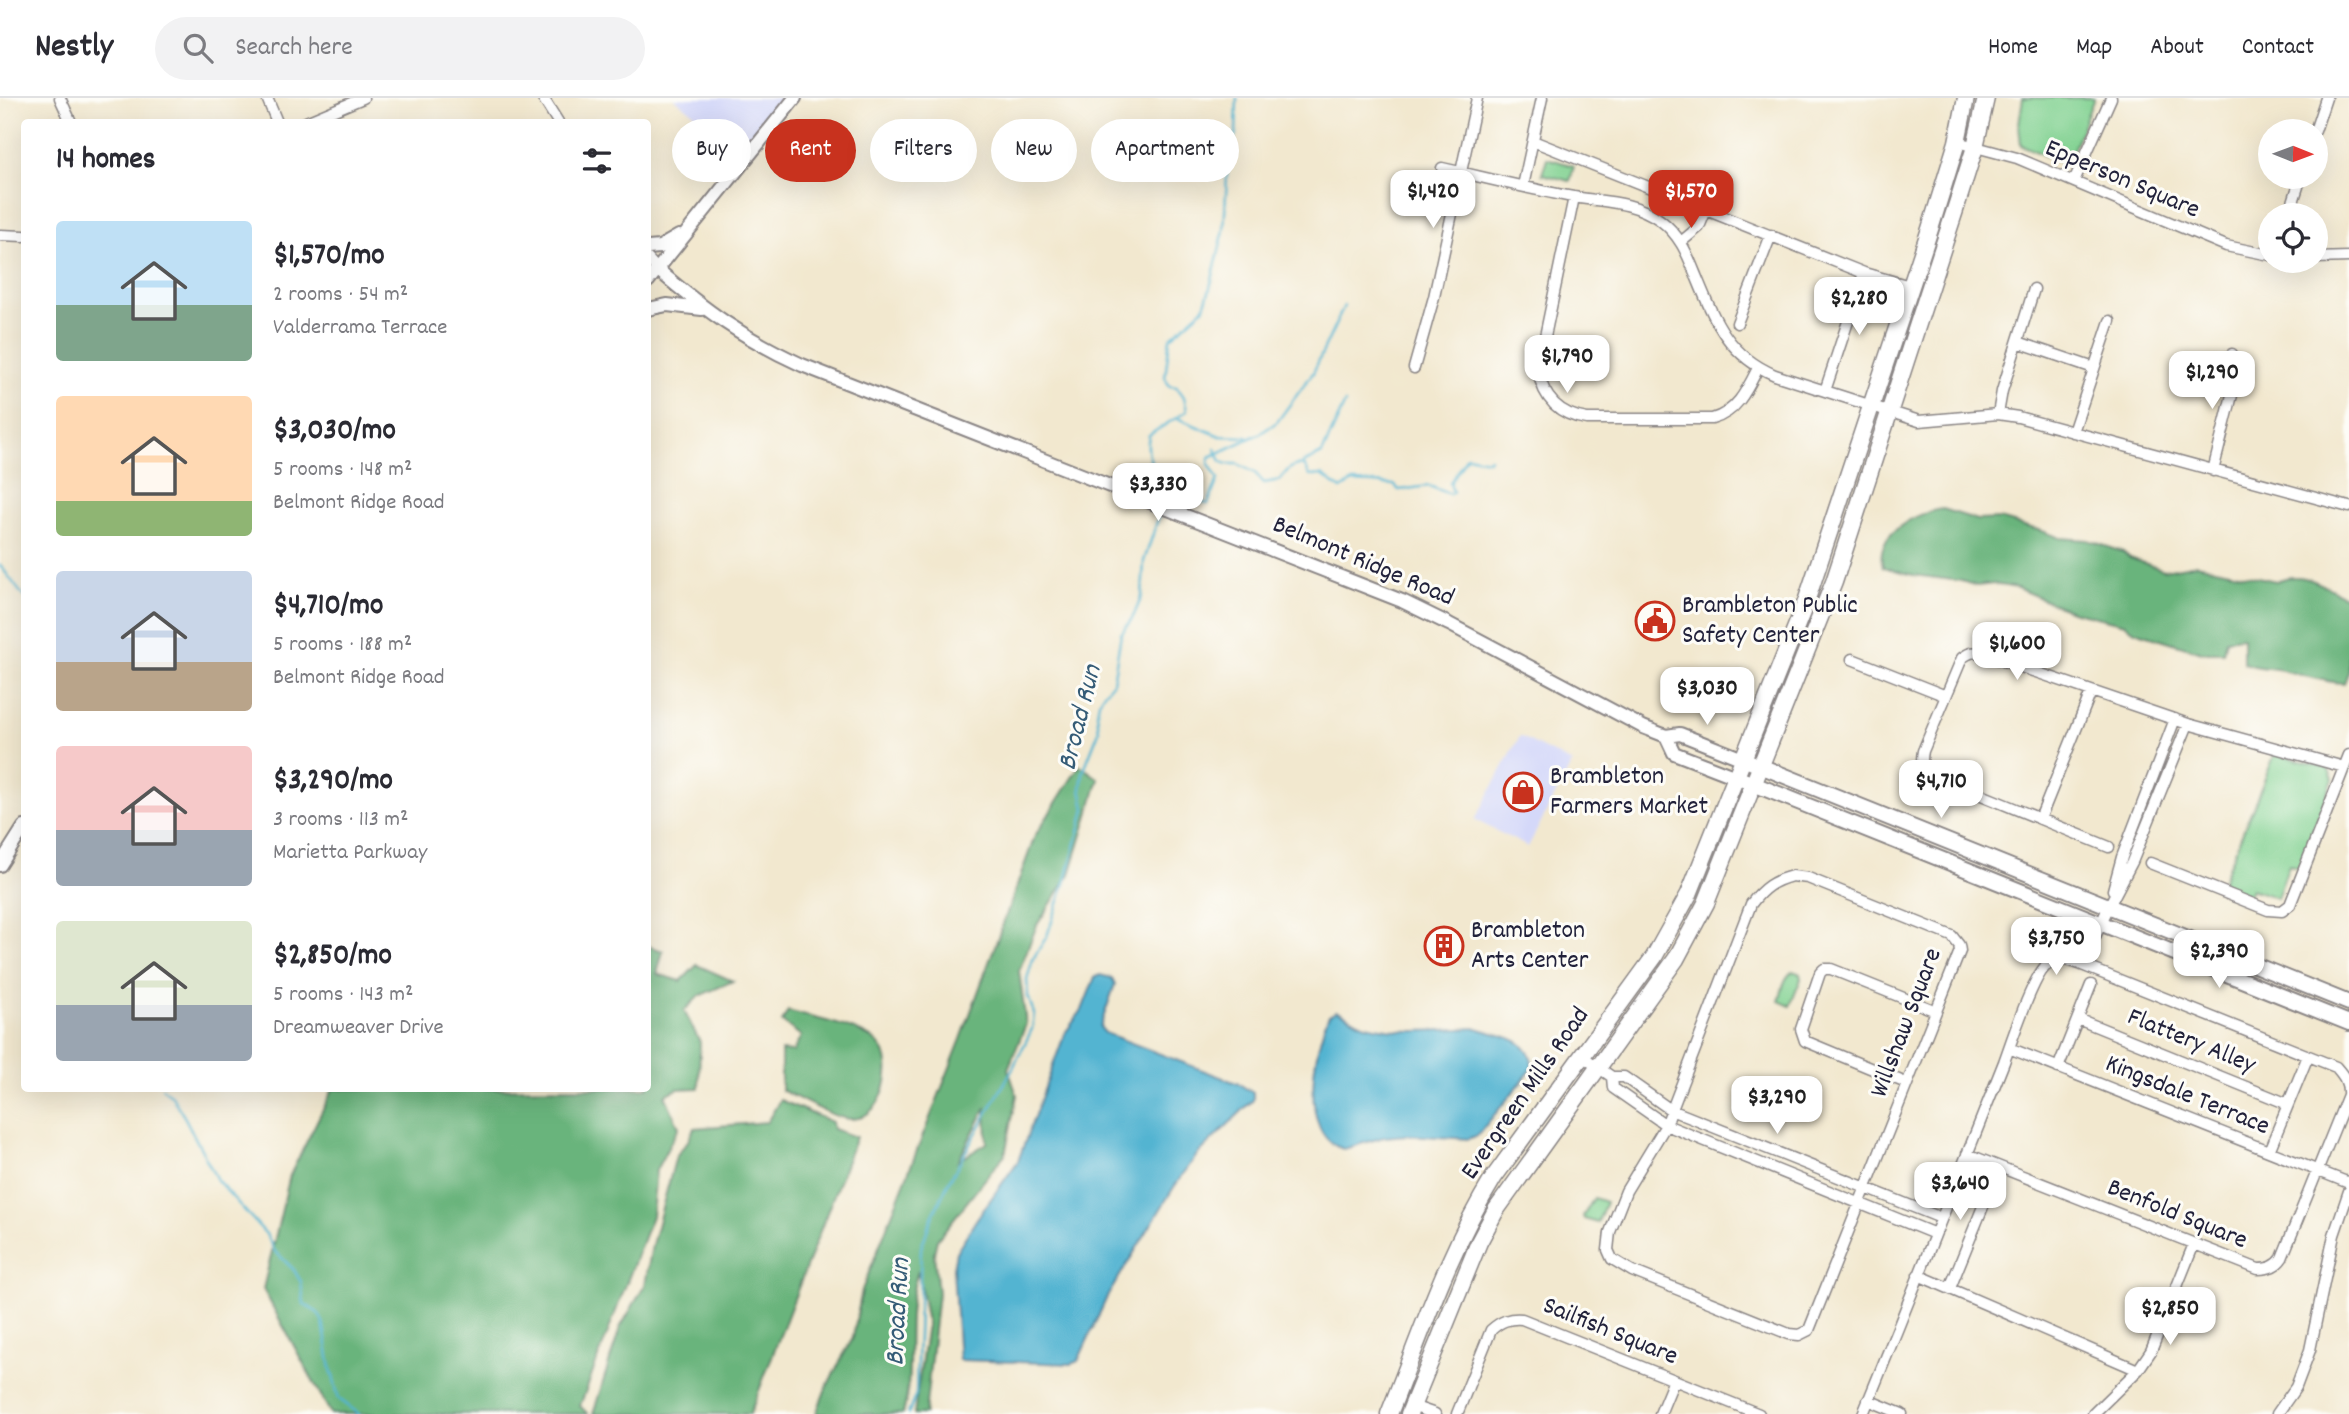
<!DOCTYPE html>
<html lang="en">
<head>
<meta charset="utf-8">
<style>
  :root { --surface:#fff; --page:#f2f2f3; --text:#2b2b33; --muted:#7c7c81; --line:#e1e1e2; --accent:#c8321e }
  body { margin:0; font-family:Dekko,sans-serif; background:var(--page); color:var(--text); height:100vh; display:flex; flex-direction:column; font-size:26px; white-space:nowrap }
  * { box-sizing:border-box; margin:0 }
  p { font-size:23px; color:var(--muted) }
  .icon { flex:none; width:38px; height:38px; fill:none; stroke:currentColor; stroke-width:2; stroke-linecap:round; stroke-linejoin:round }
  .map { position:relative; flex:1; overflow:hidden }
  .side { position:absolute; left:21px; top:21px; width:630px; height:973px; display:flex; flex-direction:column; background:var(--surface); border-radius:7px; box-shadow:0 7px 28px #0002 }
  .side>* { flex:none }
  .guide { position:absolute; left:672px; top:21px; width:665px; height:63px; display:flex; gap:14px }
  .needle { width:46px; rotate:91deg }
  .tools { position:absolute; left:2258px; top:21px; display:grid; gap:14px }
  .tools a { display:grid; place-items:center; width:70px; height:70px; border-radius:50%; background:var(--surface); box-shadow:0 7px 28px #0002; font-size:35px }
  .price { position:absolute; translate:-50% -60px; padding:0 16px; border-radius:14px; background:#fff; color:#222; font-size:23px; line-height:46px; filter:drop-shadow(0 2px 4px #0008) }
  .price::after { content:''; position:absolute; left:50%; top:42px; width:21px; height:16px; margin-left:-10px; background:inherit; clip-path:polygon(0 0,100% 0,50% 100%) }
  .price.on { background:var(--accent); color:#fff }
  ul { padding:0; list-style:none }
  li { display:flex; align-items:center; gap:21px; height:175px; padding:0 35px }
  li span { display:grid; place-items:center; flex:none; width:196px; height:140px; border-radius:7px; color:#555 }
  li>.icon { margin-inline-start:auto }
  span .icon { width:84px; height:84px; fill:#fffc; stroke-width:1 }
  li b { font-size:30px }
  h2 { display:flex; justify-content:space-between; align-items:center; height:84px; padding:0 35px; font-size:30px }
  .pill { padding:0 24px; border-radius:32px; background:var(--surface); box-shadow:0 7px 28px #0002; font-size:24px; line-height:63px }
  .pill.on { background:var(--accent); color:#fff }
  header { display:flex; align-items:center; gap:42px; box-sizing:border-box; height:98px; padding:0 35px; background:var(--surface); border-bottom:2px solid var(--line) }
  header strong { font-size:33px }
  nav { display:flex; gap:38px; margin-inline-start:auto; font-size:24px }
  .search { width:490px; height:63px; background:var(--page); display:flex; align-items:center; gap:18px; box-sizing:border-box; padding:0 24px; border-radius:38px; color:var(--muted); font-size:26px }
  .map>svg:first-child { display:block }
  .built { fill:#d4d8f9 }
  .green { fill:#82d292; stroke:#527a66; stroke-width:2 }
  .forest { fill:#69b47c; stroke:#466b5c; stroke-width:2; fill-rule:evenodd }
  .water { fill:#52b4d1; stroke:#3a6b86; stroke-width:2 }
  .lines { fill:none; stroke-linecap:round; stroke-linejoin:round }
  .stream { stroke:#52b4d1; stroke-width:2.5 }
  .minor-casing { stroke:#8a8585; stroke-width:13 }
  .tertiary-casing { stroke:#8a8585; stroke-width:16 }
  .secondary-casing { stroke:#8a8585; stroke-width:18 }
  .primary-casing { stroke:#8a8585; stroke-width:19 }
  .minor { stroke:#fff; stroke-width:10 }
  .tertiary { stroke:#fff; stroke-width:12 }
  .secondary { stroke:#fff; stroke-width:14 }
  .primary { stroke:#fff; stroke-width:16 }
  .labels { text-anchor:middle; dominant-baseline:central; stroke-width:6; stroke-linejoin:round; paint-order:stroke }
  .street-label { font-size:26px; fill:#22223b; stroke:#fdfcf7 }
  .poi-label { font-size:26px; fill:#22223b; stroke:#fdfcf7; text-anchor:start }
  .water-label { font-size:28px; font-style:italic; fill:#355c77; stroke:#fdfcf7 }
</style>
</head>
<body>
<header>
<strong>Nestly</strong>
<div class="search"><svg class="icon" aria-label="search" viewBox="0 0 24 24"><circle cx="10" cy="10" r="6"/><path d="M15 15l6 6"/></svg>Search here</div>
<nav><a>Home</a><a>Map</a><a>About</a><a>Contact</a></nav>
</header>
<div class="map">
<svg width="2349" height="1316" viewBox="0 0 2349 1316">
  <rect width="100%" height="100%" fill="#fdfcf7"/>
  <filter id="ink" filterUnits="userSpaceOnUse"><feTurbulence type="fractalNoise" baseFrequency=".0143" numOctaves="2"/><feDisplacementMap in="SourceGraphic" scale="14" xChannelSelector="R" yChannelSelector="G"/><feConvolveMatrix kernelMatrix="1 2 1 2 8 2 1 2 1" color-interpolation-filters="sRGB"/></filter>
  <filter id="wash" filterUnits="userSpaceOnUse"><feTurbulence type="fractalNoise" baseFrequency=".00686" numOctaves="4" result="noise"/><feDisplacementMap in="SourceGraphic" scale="28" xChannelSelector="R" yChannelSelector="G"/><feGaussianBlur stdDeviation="1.57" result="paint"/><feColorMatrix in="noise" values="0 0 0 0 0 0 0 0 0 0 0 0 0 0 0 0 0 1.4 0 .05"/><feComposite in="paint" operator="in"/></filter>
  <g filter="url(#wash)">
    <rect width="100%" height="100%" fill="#f2e8cf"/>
    <path class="built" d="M674,0H784L741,52Z
      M1520,638L1572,665L1528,749L1475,722Z"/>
    <path class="green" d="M2023,0H2094L2067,67L2021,47L2019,26Z
      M1547,60L1574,68L1570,83L1542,76Z
      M2275,656L2328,670L2333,681L2298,769L2289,767L2277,800L2251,791L2248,797L2221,787Z
      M1794,873L1800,876L1801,881L1790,908L1779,903C1783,892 1783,879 1794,873Z
      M1594,1100L1606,1104L1598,1125L1584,1121L1583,1118Z"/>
    <path class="forest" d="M1943,411L1978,422L2000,421L2045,434L2060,440L2088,442L2123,454L2130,460L2164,472L2197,466L2276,483C2306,471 2323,489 2349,500V572L2344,585C2322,584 2302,577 2282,572C2268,569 2255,571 2243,564V539L2226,541L2223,554H2202L2135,533L2125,526L2071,513L2017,490L1994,486L1977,488L1961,483L1913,477L1883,469C1873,436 1917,414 1943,411Z
      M1080,667L1099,681L1070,776L1037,827L1019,873L1026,926L1008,971L1017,997L1005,1056L937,1142L934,1155L938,1195L925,1316H914L927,1226L918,1173C902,1219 916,1269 903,1316H816L826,1290L853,1239L862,1192L961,941L1035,738ZM986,1010L987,1045L958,1063L985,1011Z
      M648,848L663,853L657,876L681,883L697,867L733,883L699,898L684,913L700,944L699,990L678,991L665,997L679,1029L656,1072L652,1118L580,1308L588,1316H331L263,1191L290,1077L333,991L648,990Z
      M788,913C815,921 850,926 874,942C901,960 884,1022 851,1021C832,1020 799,1000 781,992V953L793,954L801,938L782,924Z
      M780,1002L832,1024L833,1031L856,1039L750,1316H593L620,1230L645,1187L652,1147L676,1058L688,1043L694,1030L767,1024Z"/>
    <path class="water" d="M1100,877L1112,880L1115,886L1100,929L1105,935L1239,986L1253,995V1002L1197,1057L1174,1089L1107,1199L1078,1263L1071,1266L959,1262L953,1170L956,1154L976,1122L1018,1063L1065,935L1082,912L1095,879Z
      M1336,913C1347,915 1355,924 1366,927C1407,937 1436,932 1477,930C1496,938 1535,938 1532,971L1478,1037L1469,1041L1407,1037L1384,1039L1344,1051C1297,1039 1314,948 1329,917Z"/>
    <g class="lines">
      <path class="stream" d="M1345,305L1322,356L1303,365L1310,378L1322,377L1341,391L1353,384L1374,385L1394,387L1399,392L1429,388L1450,396L1453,394L1450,385L1467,358L1488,362L1490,360
        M1177,320L1220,338L1247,339
        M1215,350L1221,363L1226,366H1238L1255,375L1264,385L1280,382C1287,373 1291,365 1304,368
        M1164,393L1173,392L1181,398L1208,406L1218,381L1209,366L1210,359L1261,335L1277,324L1313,275L1344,208
        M1162,405L1164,385C1152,371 1145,355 1149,337L1187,313L1184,299L1177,289L1169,288L1165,279L1170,240L1203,211L1209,194L1224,132L1228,59L1236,35L1237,0
        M0,467L24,499
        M162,990L171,997L185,1020L217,1082L266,1136L274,1152L294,1172L301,1184L304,1206L318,1215L323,1224L331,1271L339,1301L359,1316
        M908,1316L916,1296L921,1150L930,1124L948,1085L1013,970L1032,931L1034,916L1028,898L1027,881L1033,861L1047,838L1066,782L1085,711L1081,691L1083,674L1099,633L1097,615L1099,604L1104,595L1113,584L1121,536L1133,519L1142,498L1144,463L1161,412"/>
    </g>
  </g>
  <g filter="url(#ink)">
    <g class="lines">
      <defs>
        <path id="minor" d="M60,0L71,24
          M267,0L277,24
          M543,0L558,24
          M306,24L363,0
          M2315,33L2326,0
          M1533,43L1864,175L1910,188
          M1957,44L2017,60L2226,148L2270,157
          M1442,70C1486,80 1530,91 1573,99C1604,104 1634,103 1660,122C1679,136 1687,155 1695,175C1714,221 1727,257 1775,277L1919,323L1998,316L2018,319L2349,409
          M2074,83L2111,0
          M1523,88L1542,0
          M1574,99L1538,272C1543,300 1559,317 1587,321H1712C1737,314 1747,292 1758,270
          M2289,117L2301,79
          M0,137L24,138
          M1681,144L1699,129L1706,112
          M2315,160L2349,159
          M648,161L657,171
          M1737,225L1771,137
          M2018,244L2094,270
          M1414,270L1434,199L1477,0
          M1825,293L1864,175
          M1998,316L2002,293L2034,191
          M2073,334L2110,223
          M2213,373L2233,293L2232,256
          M1852,561L1946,598
          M2040,721L2091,594
          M2109,749L1930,676C1922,670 1921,663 1923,653L1962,560C1970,554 1974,553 1983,556L2188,626L2344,669
          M2150,765L2268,812L2282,813L2290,807L2349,657
          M1792,778L1808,780L1952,838L1959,847L1960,853L1809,1232L1799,1237L1789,1236L1632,1173L1612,1161L1608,1152L1610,1134L1626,1093L1666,1027L1751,806C1763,790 1773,783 1792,778Z
          M2113,792L2122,759L2175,621
          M2082,867L2109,808L2132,764L2188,626
          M2078,921L2288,1006
          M2009,950L2349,1085
          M1582,958L1612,979H1624L1671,1012L1941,1120
          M2058,970L2091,887
          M1612,979L1613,990L1666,1027L1935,1136
          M1906,985L1805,943L1801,931L1820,875L1824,871H1831L1936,913
          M2269,1053L2308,958
          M1918,1177L2138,1272
          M1950,1190L1999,1069
          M1868,1302L1902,1316
          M1412,1308L1435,1316
          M1457,1316L1491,1232C1501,1223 1509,1220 1522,1221L1759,1316
          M1660,1316L1674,1282
          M1863,1316C1911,1199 1957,1081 2004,964C2011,945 2033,877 2047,867C2057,858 2071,863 2082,867L2336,969C2344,978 2349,985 2348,997L2282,1160C2276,1169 2268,1171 2258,1171L1967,1056
          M2093,1316L2138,1272L2151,1253L2194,1146
          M2277,1316L2296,1289L2310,1252L2334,1137L2349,1093"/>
        <path id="tertiary" d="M648,150L660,149L679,138
          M657,171C706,213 743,240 802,267L1402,503L1449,526L1643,629L1666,638L1680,636L1743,661
          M648,183L795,0
          M648,211L667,207L702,211
          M1666,638L1674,655L1736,679
          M0,767L24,729"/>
        <path id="secondary" d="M1743,661L2349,905
          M1736,679L2349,925"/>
        <path id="primary" d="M1389,1316C1421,1236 1448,1153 1494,1079L1654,859L1689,796L1806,504L1930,131L1957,44L1966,0
          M1409,1316L1479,1144L1496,1112L1676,861L1706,805L1834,484L1957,106L1975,49L1986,0"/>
      </defs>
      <use href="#minor" class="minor-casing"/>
      <use href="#tertiary" class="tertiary-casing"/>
      <use href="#secondary" class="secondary-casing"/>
      <use href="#primary" class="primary-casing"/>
      <use href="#minor" class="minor"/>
      <use href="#tertiary" class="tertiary"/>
      <use href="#secondary" class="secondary"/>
      <use href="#primary" class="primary"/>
    </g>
  </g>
  <defs>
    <symbol id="civic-ring" viewBox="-11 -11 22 22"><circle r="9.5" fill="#fdfcf7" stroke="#c8321e" stroke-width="1.5"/><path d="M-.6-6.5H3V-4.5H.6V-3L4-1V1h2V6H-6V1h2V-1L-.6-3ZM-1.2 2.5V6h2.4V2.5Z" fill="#c8321e"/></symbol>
    <symbol id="shop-ring" viewBox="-11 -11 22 22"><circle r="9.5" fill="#fdfcf7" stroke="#c8321e" stroke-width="1.5"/><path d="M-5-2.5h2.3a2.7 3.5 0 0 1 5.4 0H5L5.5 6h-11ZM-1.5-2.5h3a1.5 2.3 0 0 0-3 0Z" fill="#c8321e"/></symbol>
    <symbol id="building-ring" viewBox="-11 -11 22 22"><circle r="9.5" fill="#fdfcf7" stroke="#c8321e" stroke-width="1.5"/><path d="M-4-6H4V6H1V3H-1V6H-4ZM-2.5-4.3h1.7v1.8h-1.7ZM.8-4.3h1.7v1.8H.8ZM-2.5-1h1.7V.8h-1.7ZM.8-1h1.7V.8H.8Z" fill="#c8321e"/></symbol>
  </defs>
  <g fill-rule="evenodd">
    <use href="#civic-ring" x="1633" y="501" width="44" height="44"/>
    <use href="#shop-ring" x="1501" y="672" width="44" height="44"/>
    <use href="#building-ring" x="1422" y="826" width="44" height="44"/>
  </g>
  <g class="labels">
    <g class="street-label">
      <text transform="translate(2122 82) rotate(23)">Epperson Square</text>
      <text transform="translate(1363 464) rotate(23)">Belmont Ridge Road</text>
      <text transform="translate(1907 925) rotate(-69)">Willshaw Square</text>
      <text transform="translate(2191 944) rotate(22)">Flattery Alley</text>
      <text transform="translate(1526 996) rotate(-55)">Evergreen Mills Road</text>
      <text transform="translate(2187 998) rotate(22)">Kingsdale Terrace</text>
      <text transform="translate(2177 1117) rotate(22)">Benfold Square</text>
      <text transform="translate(1610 1234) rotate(22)">Sailfish Square</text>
    </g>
    <g class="poi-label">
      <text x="1682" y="508">Brambleton Public<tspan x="1682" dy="30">Safety Center</tspan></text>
      <text x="1550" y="679">Brambleton<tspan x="1550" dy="30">Farmers Market</tspan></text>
      <text x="1471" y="833">Brambleton<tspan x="1471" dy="30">Arts Center</tspan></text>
    </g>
    <g class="water-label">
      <text transform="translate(1082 620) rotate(-76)">Broad Run</text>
      <text transform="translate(900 1214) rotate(-87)">Broad Run</text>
    </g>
  </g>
</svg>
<div class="tools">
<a><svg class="needle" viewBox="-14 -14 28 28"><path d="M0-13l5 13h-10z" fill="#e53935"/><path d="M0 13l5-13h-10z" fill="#7c7c81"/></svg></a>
<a><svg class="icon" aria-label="locate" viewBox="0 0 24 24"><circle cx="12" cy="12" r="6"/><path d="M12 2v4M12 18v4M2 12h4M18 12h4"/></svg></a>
</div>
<b class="price" style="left:1433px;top:132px">$1,420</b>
<b class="price on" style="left:1691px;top:132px">$1,570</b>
<b class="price" style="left:1859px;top:239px">$2,280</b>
<b class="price" style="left:1567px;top:297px">$1,790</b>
<b class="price" style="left:2212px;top:313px">$1,290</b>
<b class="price" style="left:1158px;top:425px">$3,330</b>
<b class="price" style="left:2017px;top:584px">$1,600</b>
<b class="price" style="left:1707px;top:629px">$3,030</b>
<b class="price" style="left:1941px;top:722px">$4,710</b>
<b class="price" style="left:2056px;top:879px">$3,750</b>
<b class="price" style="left:2219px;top:892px">$2,390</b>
<b class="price" style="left:1777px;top:1038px">$3,290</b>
<b class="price" style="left:1960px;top:1124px">$3,640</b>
<b class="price" style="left:2170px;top:1249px">$2,850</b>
<div class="guide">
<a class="pill">Buy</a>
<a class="pill on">Rent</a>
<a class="pill">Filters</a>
<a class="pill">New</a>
<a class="pill">Apartment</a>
</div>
<section class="side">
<h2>14 homes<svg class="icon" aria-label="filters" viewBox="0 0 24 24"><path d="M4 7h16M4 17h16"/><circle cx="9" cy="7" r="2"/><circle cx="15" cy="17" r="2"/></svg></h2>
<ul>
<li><span style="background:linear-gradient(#bfe0f5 60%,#7fa58c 0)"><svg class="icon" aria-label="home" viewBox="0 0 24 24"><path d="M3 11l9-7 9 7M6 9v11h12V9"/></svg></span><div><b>$1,570/mo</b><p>2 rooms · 54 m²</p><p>Valderrama Terrace</p></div></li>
<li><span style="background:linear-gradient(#ffd9b3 75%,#8fb573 0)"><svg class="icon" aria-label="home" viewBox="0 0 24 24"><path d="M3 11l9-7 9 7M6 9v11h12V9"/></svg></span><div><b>$3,030/mo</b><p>5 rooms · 148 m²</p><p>Belmont Ridge Road</p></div></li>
<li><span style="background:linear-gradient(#c9d6e8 65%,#b9a48a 0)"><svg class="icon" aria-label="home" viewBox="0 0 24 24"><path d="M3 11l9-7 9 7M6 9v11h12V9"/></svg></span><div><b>$4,710/mo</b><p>5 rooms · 188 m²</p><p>Belmont Ridge Road</p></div></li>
<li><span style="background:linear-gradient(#f6c9c9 60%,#9aa5b1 0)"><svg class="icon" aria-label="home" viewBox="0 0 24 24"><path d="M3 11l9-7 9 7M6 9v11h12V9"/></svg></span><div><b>$3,290/mo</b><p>3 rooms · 113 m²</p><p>Marietta Parkway</p></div></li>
<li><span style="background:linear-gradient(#dfe7d0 60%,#9aa5b1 0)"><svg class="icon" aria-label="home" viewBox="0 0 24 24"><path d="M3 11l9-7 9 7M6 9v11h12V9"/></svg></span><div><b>$2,850/mo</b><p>5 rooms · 143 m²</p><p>Dreamweaver Drive</p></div></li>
</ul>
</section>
</div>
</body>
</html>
